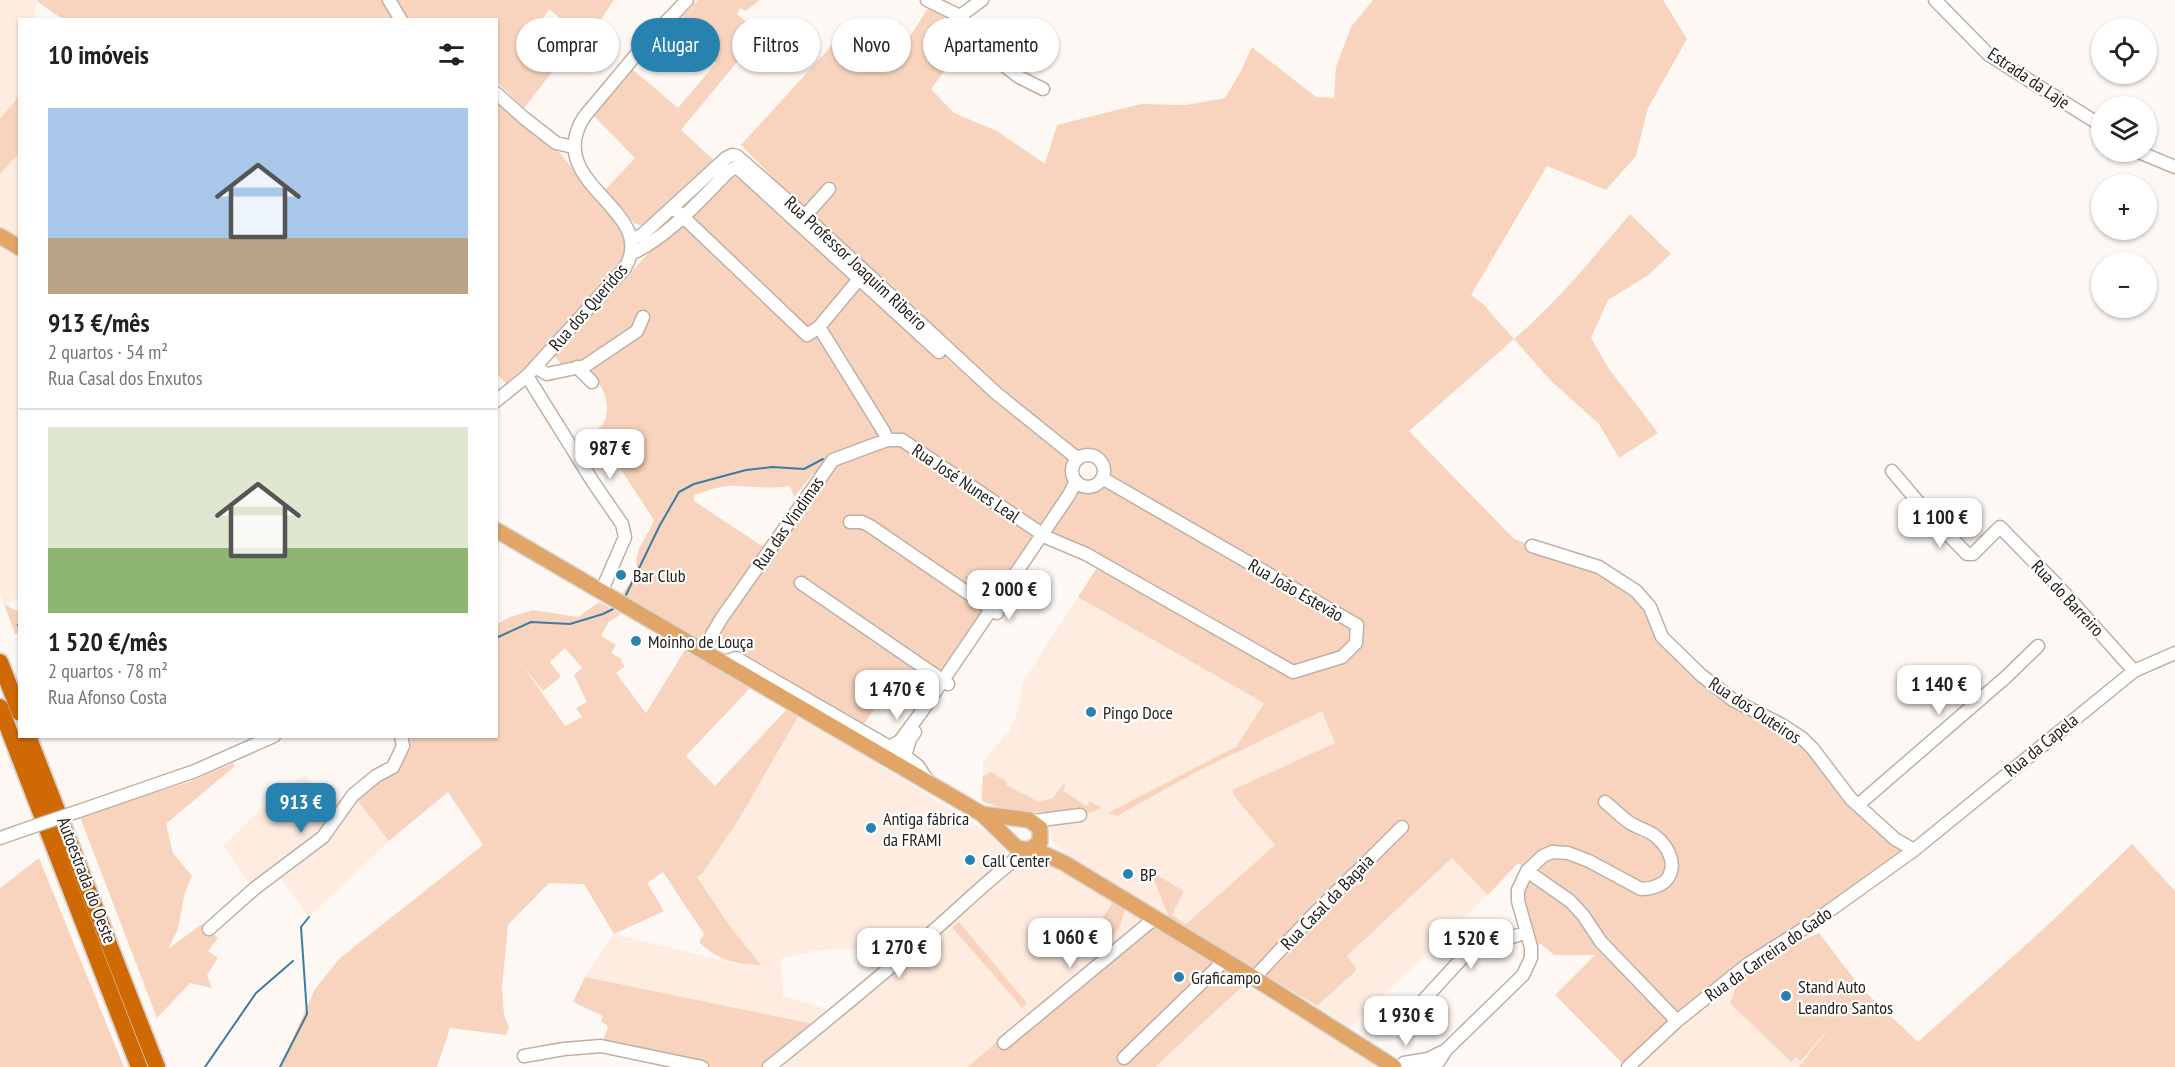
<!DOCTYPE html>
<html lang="pt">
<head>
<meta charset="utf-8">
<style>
  :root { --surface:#fff; --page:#f6f6f6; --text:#222; --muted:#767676; --line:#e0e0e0; --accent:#2882b0 }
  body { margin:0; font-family:"PT Sans Narrow",sans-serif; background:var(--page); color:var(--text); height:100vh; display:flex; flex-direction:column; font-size:22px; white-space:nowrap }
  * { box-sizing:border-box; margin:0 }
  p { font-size:20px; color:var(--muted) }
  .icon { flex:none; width:33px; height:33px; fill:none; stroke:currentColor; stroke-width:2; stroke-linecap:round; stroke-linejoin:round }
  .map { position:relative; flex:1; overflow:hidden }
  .side { position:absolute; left:18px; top:18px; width:480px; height:720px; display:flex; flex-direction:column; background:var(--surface); border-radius:0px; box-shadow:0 2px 4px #0004 }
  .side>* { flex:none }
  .top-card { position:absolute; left:516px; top:18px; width:570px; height:54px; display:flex; gap:12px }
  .buttons { position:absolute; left:2091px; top:18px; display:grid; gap:12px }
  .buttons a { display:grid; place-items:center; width:66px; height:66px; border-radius:50%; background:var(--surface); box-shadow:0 2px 4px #0004; font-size:30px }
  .price { position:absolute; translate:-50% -51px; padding:0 14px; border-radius:12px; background:#fff; color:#222; font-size:20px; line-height:39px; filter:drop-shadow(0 2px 3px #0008) }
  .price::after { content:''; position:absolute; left:50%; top:36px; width:18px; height:14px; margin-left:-9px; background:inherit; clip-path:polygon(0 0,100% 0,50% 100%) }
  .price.selected { background:var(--accent); color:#fff }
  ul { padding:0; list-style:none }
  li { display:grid; align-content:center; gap:12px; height:318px; padding:0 30px }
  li+li { border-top:2px solid var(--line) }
  li span { display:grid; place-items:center; height:186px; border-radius:0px; color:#555 }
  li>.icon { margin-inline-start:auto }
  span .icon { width:108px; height:108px; fill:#fffc; stroke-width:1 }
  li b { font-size:26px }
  h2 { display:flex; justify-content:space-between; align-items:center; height:72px; padding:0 30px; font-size:26px }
  .chip { padding:0 21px; border-radius:27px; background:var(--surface); box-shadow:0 2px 4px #0004; font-size:21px; line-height:54px }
  .chip.selected { background:var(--accent); color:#fff }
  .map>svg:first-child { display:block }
  .built { fill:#feece0 }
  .green { fill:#f8d4be; fill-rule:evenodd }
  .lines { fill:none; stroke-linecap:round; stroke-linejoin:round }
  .stream { stroke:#3a7da1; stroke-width:2 }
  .minor-casing { stroke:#bfb0a6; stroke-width:15 }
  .major-casing { stroke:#d8d7d6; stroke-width:18 }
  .highway-casing { stroke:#d8d7d6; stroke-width:20 }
  .minor { stroke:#fff; stroke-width:12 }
  .major { stroke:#e2a568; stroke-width:15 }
  .highway { stroke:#ce6903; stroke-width:16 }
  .minor-bridge-casing { stroke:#bfb0a6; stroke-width:15; stroke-linecap:butt }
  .minor-bridge { stroke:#fff; stroke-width:12 }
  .poi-dot { fill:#2882b0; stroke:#fff; stroke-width:2 }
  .labels { text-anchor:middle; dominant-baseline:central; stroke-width:4.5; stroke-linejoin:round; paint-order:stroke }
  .street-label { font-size:18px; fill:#27211d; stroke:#fff }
  .poi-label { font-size:18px; fill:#27211d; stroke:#fff; text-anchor:start }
</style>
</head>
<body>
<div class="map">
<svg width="2175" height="1067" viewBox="0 0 2175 1067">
  <rect width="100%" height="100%" fill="#fef8f4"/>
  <path class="built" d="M0,0H38L34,19L20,20L19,598L4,604L0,593Z
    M1078,597L1297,722L1322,710L1335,743L1232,790L1235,797L1276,844L1183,927L1071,857L1060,848L1050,838V828L1067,811L1034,813L1019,812L982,801L980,790L983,776V761L1009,731L1016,718L1023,682Z
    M799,715L1000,840L1004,851L1000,864L910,944L896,953L841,949L813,951L781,959L783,996L830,1010L815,1024L585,977L614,934L741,965H760L729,925L696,877L702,874L739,819Z
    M306,774L309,780L328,797L344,801L353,795L389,841L309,917L276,872L254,889L223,846L279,792Z
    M1026,857H1035L1145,918L967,1067H777Z
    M1452,858L1488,895L1349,1028L1317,1006L1357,970L1346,957Z
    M1819,933L1861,989L1799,1067H1639L1674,1034L1740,977Z
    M1246,983L1265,996L1381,1067H1155Z"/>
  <path class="green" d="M38,0H614L586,41L549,9L537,29L567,53L524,108L497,82L496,20H64L38,2Z
    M698,0H760L746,11L740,8L737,14L771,42L748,70L738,61L681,130L714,160L644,227L634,223L605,190L635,158L594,116L632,69L678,108L716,63L672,27Z
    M1373,0H1663L1687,39L1648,108L1636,156L1606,190L1547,166L1471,295L1483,304L1514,339C1557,302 1593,258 1630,214L1671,254L1647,276L1608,300L1591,338L1609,369L1658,433L1619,458L1599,424L1550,380L1514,339L1409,431L1514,539L1584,562L1650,607L1662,637L1733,700L1802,738L1841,786L1914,850C1814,917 1710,980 1622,1063L1555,995L1595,955H1554L1541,944L1536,945L1518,901L1527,871L1518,863L1488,895L1452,858L1347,956L1357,970L1317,1006L1169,918L1151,872L1184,891L1172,915L1186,924L1275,845L1235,797L1232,790L1335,743L1322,711L1198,771L1117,816L1108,813L1237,746L1264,703L1078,597L1100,563L1048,538L1083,486L1095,485L1102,478L1103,465L1097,458L1084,456C1073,461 1070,471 1076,481L920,714L887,691L864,724L712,635L696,638L622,594L638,571C631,552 648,537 654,520L595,430C598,428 601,427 603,424C612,409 605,382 588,374C582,371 572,371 565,370L555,356L654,247L732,175L741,179L867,287L970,379L1032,429L884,290L741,145L856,19L892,51L907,41L932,2L973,30L965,44L931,89L954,113L997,131L1045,164L1057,125L1141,104L1186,105L1225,98L1240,73L1252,47L1316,97L1334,98L1336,67L1351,27ZM813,474H821L768,550L694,501V495C707,491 723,484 737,486C755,487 772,489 790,486L794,497Z
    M496,93L524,118L525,127L560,153L622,231L626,248L625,257L612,272L508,386L496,373Z
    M19,96V153L0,174V119Z
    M599,602L621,614L608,623L601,636L616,645L611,653L622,659L621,662L625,666L616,673L646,713L685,650L751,687L686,756L715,786L788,708L799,715L739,819L702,874L697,877L729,925L761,965C737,965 717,960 699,942L704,934L663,872L647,883L664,911L614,934L584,884L549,883L508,925L502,988L504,1015L509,1027L506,1035L450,1028L437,1067H280L315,989L340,958L483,845L448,792L389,841L353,795L393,767L401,737L496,736L497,624L510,617L533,610L578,617ZM565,648L582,668L574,675L587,702L576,708L582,717L565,726L523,666L543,691L561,677L550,662Z
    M4,604L17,611H19V633L15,634Z
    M233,763L235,766L166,824L173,853L192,876L185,892L178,929L168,949L202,924L218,938L208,951L218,958L207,975L212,988L190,983L157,1018L80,817L191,781Z
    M991,772L1007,782L1006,785L1039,802L1053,798L1064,783L1066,785L1063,791L1086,806L1090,801L1101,808C1081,818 1084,810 1066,811C1032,812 1015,814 982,801L983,776Z
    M2132,844L2175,891V1067H1799L1834,1022L1801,1061L1796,1057L1791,1062L1730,1003L1740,977L1772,954L1819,933L1861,988L1918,1042L2050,923Z
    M39,858L124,1067H0V888Z
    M1114,900L1126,907L1119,929L1089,954L1083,948Z
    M1145,918L1246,983L1155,1067H967Z
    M959,922L1027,1003L1022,1008L952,927Z
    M585,977L814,1024L769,1067H702L601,1046L608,1027L606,1024L601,1022L603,1016L573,1002Z"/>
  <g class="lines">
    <path class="stream" d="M626,595L660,525L679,492L694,484L746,470L772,467L804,469L823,459
      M18,625H20
      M496,638L531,622L570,624L603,614L615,608
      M205,1067L256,993L293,961
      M280,1067L307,1014L301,927L309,917"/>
    <defs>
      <path id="minor" d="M389,0L401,20
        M927,0L960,16L1001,63L1019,77L1043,89
        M1935,0L1989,55L2102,126
        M960,16L982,0
        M496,93L524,118L556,143L573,147
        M2139,152L2175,167
        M678,212L807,335L819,327L859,279
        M805,216L829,189
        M632,239L642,235L726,158L732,155L737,156L805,216L996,393L1078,459
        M631,254C669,236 699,201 728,172L734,168L739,169L939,352
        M819,327L884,432L887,440
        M535,367L547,374L585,366L637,331L643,317
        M577,367L592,382
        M527,376L593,482L622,524L625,537L602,590
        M496,401L527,376L625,268C660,209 541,185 584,117L645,44L687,0
        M1072 471a16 16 0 1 1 32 0a16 16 0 1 1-32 0Z
        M1892,471L1930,516L1967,554H1973L2000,527L2057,585L2134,671
        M850,522H862L870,526L997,613
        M1532,546L1599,567L1636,591L1650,607L1662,637L1701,675L1733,700L1782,725L1802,738L1813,749L1851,799L1895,839L1914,850
        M801,583L948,684
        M703,650L721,619L833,460L887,440H902L1048,538L1086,554L1293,672L1342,657L1356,643L1357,625L1102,478
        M724,662L736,658L905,756L918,766L928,781
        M889,747L900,741L920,714L1069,495L1076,481
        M905,756L910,739L915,732
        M1858,805L2006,677L2038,646
        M79,811L195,771L274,736
        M1034,821L1080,815
        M0,838L26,829
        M1527,871L1570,901L1583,915L1601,942L1677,1021
        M209,929L254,889L323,837L353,795L376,776L393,767L403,746L401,736
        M1254,978L1309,919L1402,827
        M1416,1016L1421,1003L1464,956L1485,946L1527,932
        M1004,1043L1155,918
        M524,1056L564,1049L601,1046L702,1067
        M1124,1058L1225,960
        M769,1067C824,1023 878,978 932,932C963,905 993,875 1026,851
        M1400,1067L1404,1063L1428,1059
        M1422,1067L1428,1059L1446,1050L1523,975L1531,958V947L1518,901V890L1527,871L1543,856L1552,852L1568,853L1589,861L1641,889C1651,889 1665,885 1669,876C1677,861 1666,844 1654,835C1647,830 1638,828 1630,823C1621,817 1613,808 1605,802
        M1435,1067L1446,1050
        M1628,1067L1677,1021L1748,964L1808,926L1914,850L2134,671L2175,653"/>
      <path id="major" d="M0,236L20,248
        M496,530L982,814L1017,848L1029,850L1040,842V828L1029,820L982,814
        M1033,849L1064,863L1254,978L1394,1067"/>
      <path id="highway" d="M0,662L20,713
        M0,707L139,1067
        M28,736L157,1067"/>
    </defs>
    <use href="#minor" class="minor-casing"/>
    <use href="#major" class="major-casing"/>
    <use href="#highway" class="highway-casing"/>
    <use href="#minor" class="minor"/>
    <use href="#major" class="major"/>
    <use href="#highway" class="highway"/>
    <defs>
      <path id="minor-bridge" d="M26,829L79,811"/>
    </defs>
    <use href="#minor-bridge" class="minor-bridge-casing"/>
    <use href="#minor-bridge" class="minor-bridge"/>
  </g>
  <g class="poi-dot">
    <circle cx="621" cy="575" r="6"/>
    <circle cx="636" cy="641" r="6"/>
    <circle cx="1091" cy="712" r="6"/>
    <circle cx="871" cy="828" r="6"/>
    <circle cx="970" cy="860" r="6"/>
    <circle cx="1128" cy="874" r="6"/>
    <circle cx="1179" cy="977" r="6"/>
    <circle cx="1786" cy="996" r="6"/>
  </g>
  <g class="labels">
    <g class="street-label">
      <text transform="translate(2029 78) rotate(34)">Estrada da Laje</text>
      <text transform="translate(856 263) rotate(43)">Rua Professor Joaquim Ribeiro</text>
      <text transform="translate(588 307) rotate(-49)">Rua dos Queridos</text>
      <text transform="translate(966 483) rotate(34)">Rua José Nunes Leal</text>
      <text transform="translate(788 523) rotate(-55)">Rua das Vindimas</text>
      <text transform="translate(1296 590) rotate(30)">Rua João Estevão</text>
      <text transform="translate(2068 598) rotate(47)">Rua do Barreiro</text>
      <text transform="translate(1755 710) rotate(33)">Rua dos Outeiros</text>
      <text transform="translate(2041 745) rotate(-39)">Rua da Capela</text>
      <text transform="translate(87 880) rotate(69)">Autoestrada do Oeste</text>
      <text transform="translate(1327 902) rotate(-46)">Rua Casal da Bagaia</text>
      <text transform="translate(1768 954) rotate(-35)">Rua da Carreira do Gado</text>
    </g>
    <g class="poi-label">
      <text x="633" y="575">Bar Club</text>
      <text x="648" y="641">Moinho de Louça</text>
      <text x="1103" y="712">Pingo Doce</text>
      <text x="883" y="818">Antiga fábrica<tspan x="883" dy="21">da FRAMI</tspan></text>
      <text x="982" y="860">Call Center</text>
      <text x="1140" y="874">BP</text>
      <text x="1191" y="977">Graficampo</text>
      <text x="1798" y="986">Stand Auto<tspan x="1798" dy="21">Leandro Santos</tspan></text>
    </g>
  </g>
</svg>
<div class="buttons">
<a><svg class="icon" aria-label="locate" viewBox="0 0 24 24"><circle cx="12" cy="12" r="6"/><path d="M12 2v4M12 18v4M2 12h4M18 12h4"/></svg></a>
<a><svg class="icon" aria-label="layers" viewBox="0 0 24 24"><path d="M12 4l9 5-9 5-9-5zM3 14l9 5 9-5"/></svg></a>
<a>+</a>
<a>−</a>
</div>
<b class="price" style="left:610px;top:480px">987 €</b>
<b class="price" style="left:1940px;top:549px">1 100 €</b>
<b class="price" style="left:1009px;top:621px">2 000 €</b>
<b class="price" style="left:1939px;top:716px">1 140 €</b>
<b class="price" style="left:897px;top:721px">1 470 €</b>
<b class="price selected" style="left:301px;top:834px">913 €</b>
<b class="price" style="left:1070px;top:969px">1 060 €</b>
<b class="price" style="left:1471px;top:970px">1 520 €</b>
<b class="price" style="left:899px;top:979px">1 270 €</b>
<b class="price" style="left:1406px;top:1047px">1 930 €</b>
<div class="top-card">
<a class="chip">Comprar</a>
<a class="chip selected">Alugar</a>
<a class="chip">Filtros</a>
<a class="chip">Novo</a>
<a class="chip">Apartamento</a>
</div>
<section class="side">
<h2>10 imóveis<svg class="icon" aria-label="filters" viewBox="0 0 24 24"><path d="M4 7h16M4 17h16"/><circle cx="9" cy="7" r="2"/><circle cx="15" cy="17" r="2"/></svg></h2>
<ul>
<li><span style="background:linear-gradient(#a9c7e8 70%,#b9a48a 0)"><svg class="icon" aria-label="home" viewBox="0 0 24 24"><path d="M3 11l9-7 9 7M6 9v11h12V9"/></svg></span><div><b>913 €/mês</b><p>2 quartos · 54 m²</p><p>Rua Casal dos Enxutos</p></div></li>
<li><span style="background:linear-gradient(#dfe7d0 65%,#8fb573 0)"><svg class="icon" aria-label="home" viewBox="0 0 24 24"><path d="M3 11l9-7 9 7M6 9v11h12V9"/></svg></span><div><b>1 520 €/mês</b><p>2 quartos · 78 m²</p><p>Rua Afonso Costa</p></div></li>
</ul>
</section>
</div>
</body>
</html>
